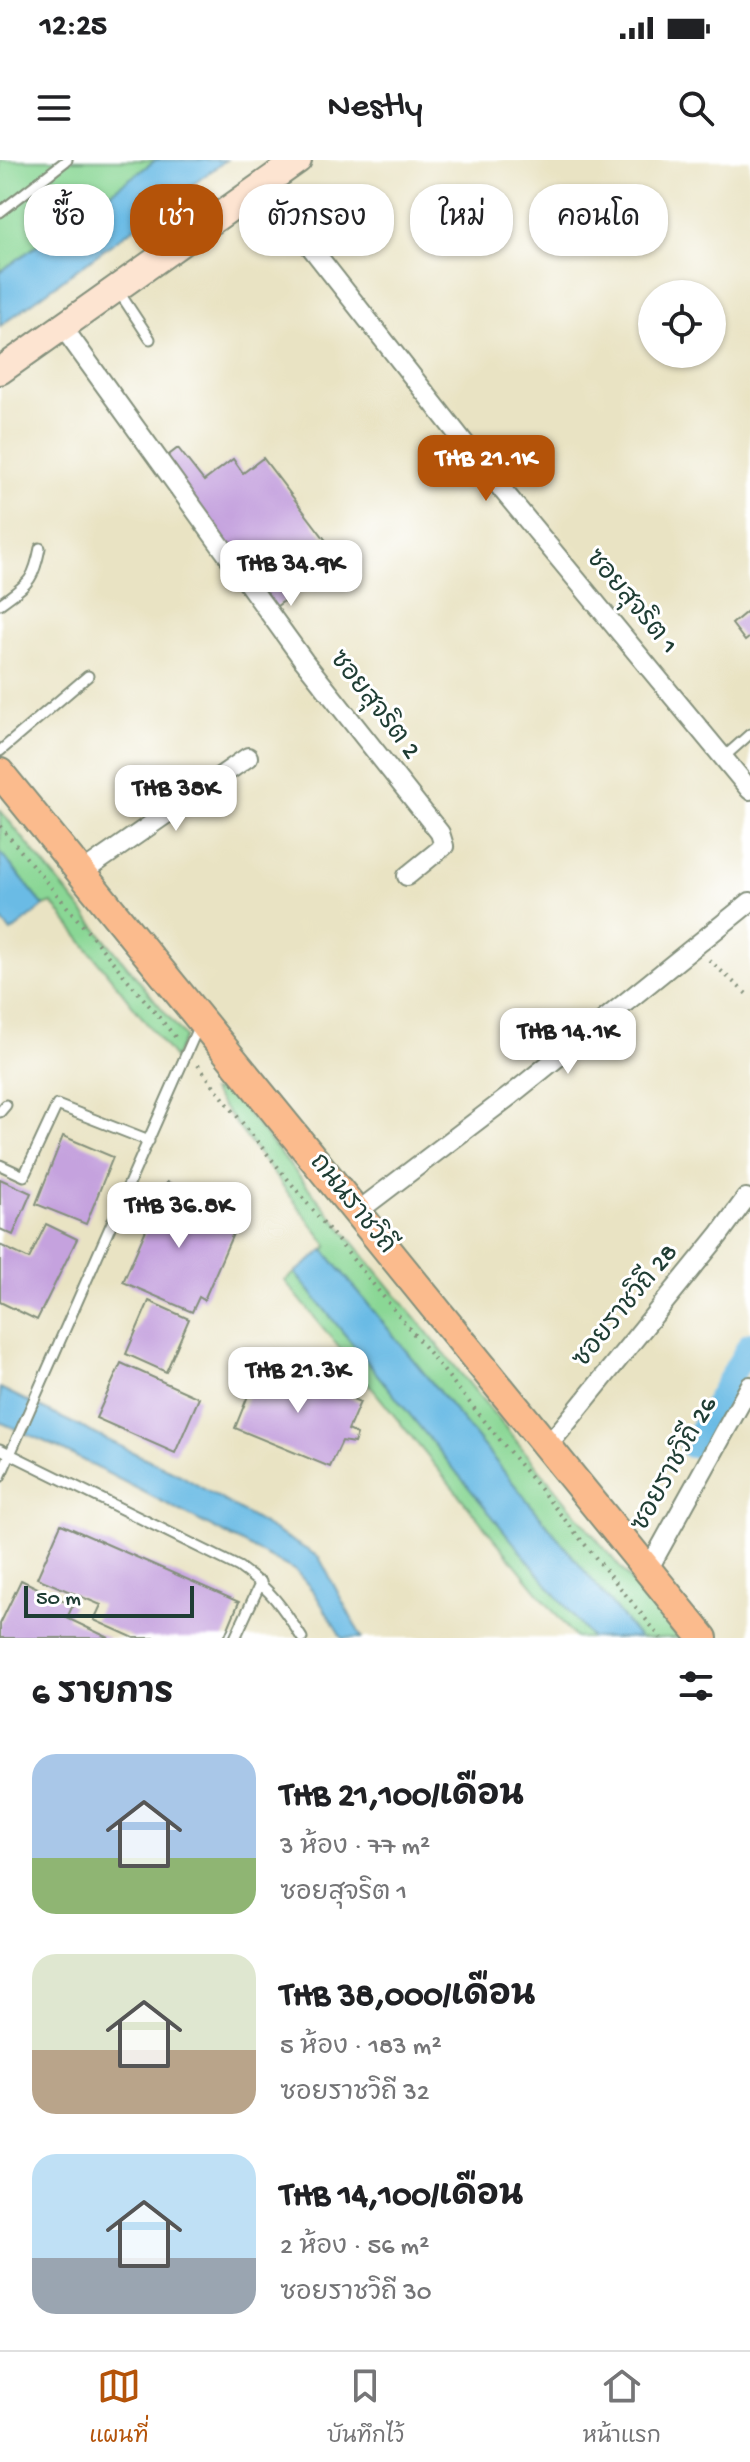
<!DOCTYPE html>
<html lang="th">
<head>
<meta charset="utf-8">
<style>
  :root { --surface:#fff; --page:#f2f2f2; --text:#202124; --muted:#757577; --line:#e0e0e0; --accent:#b45309 }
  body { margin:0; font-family:"Gochi Hand","Playpen Sans Thai",sans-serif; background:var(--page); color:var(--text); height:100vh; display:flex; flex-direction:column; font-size:30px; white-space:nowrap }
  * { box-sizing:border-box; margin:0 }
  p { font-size:26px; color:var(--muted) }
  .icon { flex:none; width:44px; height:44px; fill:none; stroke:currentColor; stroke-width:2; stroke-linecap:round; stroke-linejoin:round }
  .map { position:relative; height:1478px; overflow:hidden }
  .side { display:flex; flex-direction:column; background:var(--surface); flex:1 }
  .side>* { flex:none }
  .hud { position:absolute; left:24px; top:24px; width:702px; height:72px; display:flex; gap:16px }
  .buttons { position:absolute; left:638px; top:120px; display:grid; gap:16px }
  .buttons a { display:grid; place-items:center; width:88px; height:88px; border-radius:50%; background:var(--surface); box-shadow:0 2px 6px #0004; font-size:40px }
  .scale { position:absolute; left:24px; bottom:20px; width:170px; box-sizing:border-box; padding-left:8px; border:4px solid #1f3d34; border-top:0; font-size:22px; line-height:28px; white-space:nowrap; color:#1f3d34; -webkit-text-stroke:6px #fff; paint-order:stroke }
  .price { position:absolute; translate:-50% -68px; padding:0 18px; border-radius:16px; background:#fff; color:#222; font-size:26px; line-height:52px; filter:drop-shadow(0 2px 4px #0008) }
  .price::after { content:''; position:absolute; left:50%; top:48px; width:24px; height:18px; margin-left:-12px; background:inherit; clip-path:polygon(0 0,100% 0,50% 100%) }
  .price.selected { background:var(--accent); color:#fff }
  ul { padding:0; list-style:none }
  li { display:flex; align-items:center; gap:24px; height:200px; padding:0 32px }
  li span { display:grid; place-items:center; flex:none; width:224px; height:160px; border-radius:24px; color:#555 }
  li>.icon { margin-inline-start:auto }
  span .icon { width:96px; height:96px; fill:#fffc; stroke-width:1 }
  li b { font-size:34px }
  h2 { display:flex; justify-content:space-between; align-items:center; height:96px; padding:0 32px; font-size:34px }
  .pill { padding:0 28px; border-radius:32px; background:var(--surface); box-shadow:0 2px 6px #0004; font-size:28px; line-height:72px }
  .pill.selected { background:var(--accent); color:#fff }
  .status { display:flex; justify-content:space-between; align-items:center; height:56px; padding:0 40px; background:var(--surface); direction:ltr }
  .status svg { height:22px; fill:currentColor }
  header { display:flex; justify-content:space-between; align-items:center; height:104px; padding:0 32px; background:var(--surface); font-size:36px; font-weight:600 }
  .tab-bar { display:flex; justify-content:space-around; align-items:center; height:112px; border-top:2px solid var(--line); background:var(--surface); font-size:22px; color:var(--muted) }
  .tab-bar a { display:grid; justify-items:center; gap:4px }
  .tab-bar .selected { color:var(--accent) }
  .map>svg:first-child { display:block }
  .green { fill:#8ad795; stroke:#548a64; stroke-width:2 }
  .water { fill:#6abbe5; stroke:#447c8c; stroke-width:2 }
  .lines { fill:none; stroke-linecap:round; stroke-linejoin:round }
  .canal { stroke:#6abbe5; stroke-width:24 }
  .building { fill:#c5a2de }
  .service-casing { stroke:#84907c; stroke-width:13 }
  .minor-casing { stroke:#84907c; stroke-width:22 }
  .secondary-casing { stroke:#84907c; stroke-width:30 }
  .primary-casing { stroke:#84907c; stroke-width:32 }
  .path { stroke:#84907c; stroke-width:4; stroke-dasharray:2 6; stroke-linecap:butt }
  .service { stroke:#fff; stroke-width:9 }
  .minor { stroke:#fff; stroke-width:18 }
  .secondary { stroke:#fde4d1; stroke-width:26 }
  .primary { stroke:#fbbb8d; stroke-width:28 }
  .labels { text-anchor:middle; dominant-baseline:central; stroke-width:6; stroke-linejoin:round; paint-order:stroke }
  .street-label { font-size:26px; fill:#1f3d34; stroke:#fff }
</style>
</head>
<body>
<div class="status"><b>12:25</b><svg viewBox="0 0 49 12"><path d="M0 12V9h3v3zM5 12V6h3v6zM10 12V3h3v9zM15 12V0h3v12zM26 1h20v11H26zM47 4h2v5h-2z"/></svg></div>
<header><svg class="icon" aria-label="menu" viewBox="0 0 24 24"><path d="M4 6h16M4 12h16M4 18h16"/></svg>Nestly<svg class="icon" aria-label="search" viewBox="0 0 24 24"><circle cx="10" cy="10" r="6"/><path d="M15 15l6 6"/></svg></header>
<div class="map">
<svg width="750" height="1478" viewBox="0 0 750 1478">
  <rect width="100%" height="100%" fill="#fff"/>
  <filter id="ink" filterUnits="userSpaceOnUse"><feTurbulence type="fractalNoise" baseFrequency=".0125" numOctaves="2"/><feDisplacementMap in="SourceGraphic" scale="16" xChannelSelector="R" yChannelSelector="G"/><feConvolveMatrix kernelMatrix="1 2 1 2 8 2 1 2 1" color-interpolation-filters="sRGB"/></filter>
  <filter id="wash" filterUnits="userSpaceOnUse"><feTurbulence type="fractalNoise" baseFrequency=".006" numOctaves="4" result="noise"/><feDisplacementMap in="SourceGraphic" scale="32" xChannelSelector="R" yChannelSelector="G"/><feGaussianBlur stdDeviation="1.8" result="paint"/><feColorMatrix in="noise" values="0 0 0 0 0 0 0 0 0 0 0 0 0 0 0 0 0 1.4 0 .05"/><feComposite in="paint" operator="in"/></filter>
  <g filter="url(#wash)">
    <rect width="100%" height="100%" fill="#e9e3c3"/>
    <path class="green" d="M0,0H156L0,112Z
      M0,650L185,877L174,898L52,743L44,746L0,692Z
      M211,931H229L678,1478H639L324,1090L328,1086Z
      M295,1113L591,1478H575L285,1121Z"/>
    <path class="water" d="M156,0H226L0,166V112Z
      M0,692L44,746L11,772L0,758Z
      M324,1090L639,1478H591L295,1113Z
      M0,1228L180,1315L319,1397L362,1478H342L314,1432L296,1411L57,1287L0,1262Z"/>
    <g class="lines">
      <path class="canal" d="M691,1286L750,1184"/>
    </g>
    <g id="blocks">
      <path class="building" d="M178,288L204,321L233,299L243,313L263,298L340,399L273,449L161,301Z
        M750,449V477L745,481L732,464Z
        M63,976L113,997L86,1064L36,1044Z
        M0,1019L31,1033L13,1075L0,1069Z
        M167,1022L210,1040L204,1055L235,1069L204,1140L199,1137L192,1152L123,1122Z
        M46,1064L77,1079L37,1160L0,1142V1085L29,1099Z
        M149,1141L189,1159L166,1212L126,1194Z
        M262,1201L360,1242L348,1270L357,1274L354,1283L342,1281L330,1307L235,1268Z
        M121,1203L199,1238L175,1293L96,1258Z
        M61,1364L239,1442L224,1478H134L94,1460L101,1445L37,1418Z
        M21,1420L73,1445L67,1458L109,1478H0V1464Z"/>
    </g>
  </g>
  <g filter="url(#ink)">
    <use href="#blocks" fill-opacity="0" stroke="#84907c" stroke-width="2"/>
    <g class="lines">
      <defs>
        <path id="service" d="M0,52L67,0
          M119,132L150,179
          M0,444C28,423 33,423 40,388
          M0,591L88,516
          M724,597L750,574
          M0,952L6,945
          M0,1005L24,1016L57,945L149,981
          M0,1289L239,1407C270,1429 283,1447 302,1478
          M0,1317L199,865
          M235,1478L261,1422"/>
        <path id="minor" d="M262,25L481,304L750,630
          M62,166L304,501L440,673L444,686L407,716
          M80,714L248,597
          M357,1052L511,935L750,742
          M547,1287L719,1075L746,1038
          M648,1410L750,1226"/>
        <path id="secondary" d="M0,211L298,0"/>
        <path id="primary" d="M0,613L703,1478"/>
      </defs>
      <use href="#service" class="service-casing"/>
      <use href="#minor" class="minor-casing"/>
      <use href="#secondary" class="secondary-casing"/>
      <use href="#primary" class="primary-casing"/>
      <path class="path" d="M0,666L177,879
        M709,800L750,837
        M198,905L247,969L661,1478"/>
      <use href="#service" class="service"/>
      <use href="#minor" class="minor"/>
      <use href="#secondary" class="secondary"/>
      <use href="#primary" class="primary"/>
    </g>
  </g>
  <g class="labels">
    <g class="street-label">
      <text transform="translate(630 443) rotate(50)">ซอยสุจริต 1</text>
      <text transform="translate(373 546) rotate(52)">ซอยสุจริต 2</text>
      <text transform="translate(351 1045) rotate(51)">ถนนราชวิถี</text>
      <text transform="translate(627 1147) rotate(-51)">ซอยราชวิถี 28</text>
      <text transform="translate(676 1305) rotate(-61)">ซอยราชวิถี 26</text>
    </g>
  </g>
</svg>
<div class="buttons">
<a><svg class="icon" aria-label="locate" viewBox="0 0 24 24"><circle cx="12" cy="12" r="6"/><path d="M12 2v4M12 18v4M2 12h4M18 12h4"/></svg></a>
</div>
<div class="scale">50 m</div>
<b class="price selected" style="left:486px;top:343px">THB 21.1K</b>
<b class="price" style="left:291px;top:448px">THB 34.9K</b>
<b class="price" style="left:176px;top:673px">THB 38K</b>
<b class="price" style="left:568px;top:916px">THB 14.1K</b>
<b class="price" style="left:179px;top:1090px">THB 36.8K</b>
<b class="price" style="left:298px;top:1255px">THB 21.3K</b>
<div class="hud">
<a class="pill">ซื้อ</a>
<a class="pill selected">เช่า</a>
<a class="pill">ตัวกรอง</a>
<a class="pill">ใหม่</a>
<a class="pill">คอนโด</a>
</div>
</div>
<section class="side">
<h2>6 รายการ<svg class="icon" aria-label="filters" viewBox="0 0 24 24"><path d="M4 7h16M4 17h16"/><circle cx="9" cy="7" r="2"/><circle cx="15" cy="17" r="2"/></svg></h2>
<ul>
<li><span style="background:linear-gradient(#a9c7e8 65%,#8fb573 0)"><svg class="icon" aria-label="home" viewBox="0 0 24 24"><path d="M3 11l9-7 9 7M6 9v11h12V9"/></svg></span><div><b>THB 21,100/เดือน</b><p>3 ห้อง · 77 m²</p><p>ซอยสุจริต 1</p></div></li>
<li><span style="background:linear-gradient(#dfe7d0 60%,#b9a48a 0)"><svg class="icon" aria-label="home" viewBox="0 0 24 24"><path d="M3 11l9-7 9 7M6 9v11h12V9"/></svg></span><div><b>THB 38,000/เดือน</b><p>5 ห้อง · 183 m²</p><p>ซอยราชวิถี 32</p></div></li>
<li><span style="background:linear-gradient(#bfe0f5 65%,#9aa5b1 0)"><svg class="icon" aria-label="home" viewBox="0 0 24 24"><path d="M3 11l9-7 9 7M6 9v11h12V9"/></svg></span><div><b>THB 14,100/เดือน</b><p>2 ห้อง · 56 m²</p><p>ซอยราชวิถี 30</p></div></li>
</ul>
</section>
<nav class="tab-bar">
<a class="selected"><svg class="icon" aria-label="map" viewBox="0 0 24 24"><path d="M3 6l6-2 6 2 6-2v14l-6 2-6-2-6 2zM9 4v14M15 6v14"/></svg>แผนที่</a>
<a><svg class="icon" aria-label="saved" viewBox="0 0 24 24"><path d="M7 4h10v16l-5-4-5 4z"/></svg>บันทึกไว้</a>
<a><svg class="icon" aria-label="home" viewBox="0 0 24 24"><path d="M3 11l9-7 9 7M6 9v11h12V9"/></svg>หน้าแรก</a>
</nav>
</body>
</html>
